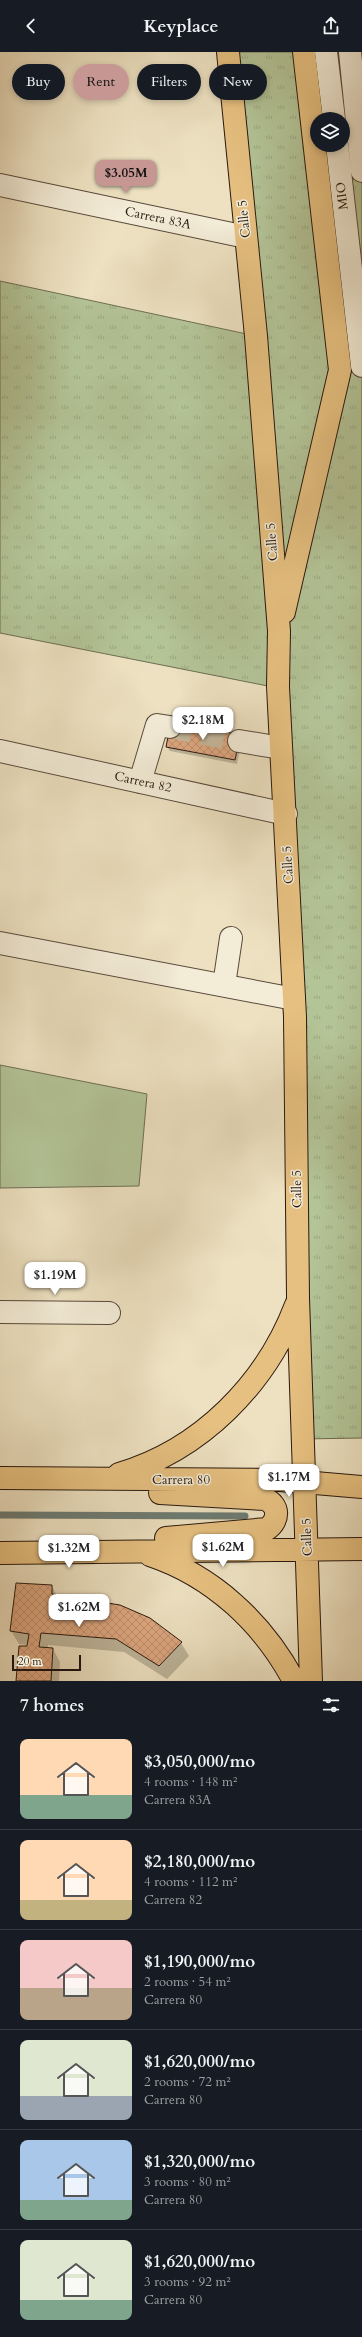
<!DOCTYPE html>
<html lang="en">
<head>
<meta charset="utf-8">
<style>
  :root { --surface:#171b24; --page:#242831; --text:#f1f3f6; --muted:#9ea1a6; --line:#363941; --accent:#c59692 }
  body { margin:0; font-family:Cardo,serif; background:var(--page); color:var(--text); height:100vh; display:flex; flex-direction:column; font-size:15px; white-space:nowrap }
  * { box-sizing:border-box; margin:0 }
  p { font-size:13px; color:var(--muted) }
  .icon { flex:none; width:22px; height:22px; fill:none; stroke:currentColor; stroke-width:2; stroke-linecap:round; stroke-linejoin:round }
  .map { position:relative; height:1629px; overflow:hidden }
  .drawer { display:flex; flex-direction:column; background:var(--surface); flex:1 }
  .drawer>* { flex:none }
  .hud { position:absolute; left:12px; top:12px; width:338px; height:36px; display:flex; gap:8px }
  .tools { position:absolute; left:310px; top:60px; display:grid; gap:8px }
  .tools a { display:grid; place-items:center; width:40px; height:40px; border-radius:50%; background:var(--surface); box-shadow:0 2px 6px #0003; font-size:20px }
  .scale { position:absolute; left:12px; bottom:10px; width:69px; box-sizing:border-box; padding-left:4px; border:2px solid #29180f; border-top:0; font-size:11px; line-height:14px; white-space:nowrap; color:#29180f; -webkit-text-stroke:3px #f3ecd7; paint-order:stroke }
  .price { position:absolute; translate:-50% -34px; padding:0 9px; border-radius:8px; background:#fff; color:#222; font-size:13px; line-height:26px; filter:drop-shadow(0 1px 2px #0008) }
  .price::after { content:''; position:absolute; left:50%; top:24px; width:12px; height:9px; margin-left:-6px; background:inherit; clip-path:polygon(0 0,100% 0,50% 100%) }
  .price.current { background:var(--accent); color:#111 }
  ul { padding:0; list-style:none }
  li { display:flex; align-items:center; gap:12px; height:100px; padding:0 20px }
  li+li { border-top:1px solid var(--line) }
  li span { display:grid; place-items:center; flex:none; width:112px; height:80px; border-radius:8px; color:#555 }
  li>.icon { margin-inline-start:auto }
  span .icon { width:48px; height:48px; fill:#fffc; stroke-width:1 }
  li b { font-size:17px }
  h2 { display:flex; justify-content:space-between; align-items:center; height:48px; padding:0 20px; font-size:17px }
  .chip { padding:0 14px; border-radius:18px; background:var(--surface); box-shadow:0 2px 6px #0003; font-size:14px; line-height:36px }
  .chip.current { background:var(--accent); color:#111 }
  header { display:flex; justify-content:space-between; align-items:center; height:52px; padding:0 20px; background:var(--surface); font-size:18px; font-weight:700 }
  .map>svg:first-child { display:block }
  .grass { fill:url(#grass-tufts); stroke:#6e6e53; fill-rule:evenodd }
  .green { fill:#b3c497; stroke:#6e6e53 }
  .shadow { fill:#0003 }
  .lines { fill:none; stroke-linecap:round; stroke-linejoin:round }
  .stream { stroke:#6c7b73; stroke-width:7 }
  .building { fill:url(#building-cross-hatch); stroke:#29180f }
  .minor-tunnel { stroke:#c6b99d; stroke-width:22; stroke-dasharray:22 11; stroke-linecap:butt }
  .minor-casing { stroke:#5a4a3c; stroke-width:24 }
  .major-casing { stroke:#29180f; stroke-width:24 }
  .minor { stroke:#f3ecd7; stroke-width:22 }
  .major { stroke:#e6c080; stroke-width:22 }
  .labels { text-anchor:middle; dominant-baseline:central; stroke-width:3; stroke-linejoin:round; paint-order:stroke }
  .street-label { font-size:13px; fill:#29180f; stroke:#f3ecd7 }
</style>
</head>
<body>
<header><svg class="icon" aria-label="back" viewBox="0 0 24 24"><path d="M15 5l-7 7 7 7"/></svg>Keyplace<svg class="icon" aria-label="share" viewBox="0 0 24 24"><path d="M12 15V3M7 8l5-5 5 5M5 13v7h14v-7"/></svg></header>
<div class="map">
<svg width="362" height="1629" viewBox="0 0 362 1629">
  <defs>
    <pattern id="grass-tufts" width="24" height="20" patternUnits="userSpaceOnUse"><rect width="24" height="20" fill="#b3c497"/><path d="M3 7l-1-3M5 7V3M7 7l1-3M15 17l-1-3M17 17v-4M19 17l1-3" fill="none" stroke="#9aa881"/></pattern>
    <pattern id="building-cross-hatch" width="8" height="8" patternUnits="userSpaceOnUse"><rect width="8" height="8" fill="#dda780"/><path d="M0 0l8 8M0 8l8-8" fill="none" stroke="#be8f6d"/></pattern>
  </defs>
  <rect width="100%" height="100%" fill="#ede1c1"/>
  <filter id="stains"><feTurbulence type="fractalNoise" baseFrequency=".005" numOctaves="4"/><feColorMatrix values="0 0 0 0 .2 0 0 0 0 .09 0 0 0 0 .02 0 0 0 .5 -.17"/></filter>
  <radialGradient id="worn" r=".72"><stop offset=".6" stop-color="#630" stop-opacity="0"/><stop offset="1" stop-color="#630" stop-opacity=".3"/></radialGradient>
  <path class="grass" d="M228,0H350L362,119V1386L303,1387L278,636L0,581V229L256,284ZM317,67H343V93H317Z"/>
  <path class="green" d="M0,1013L147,1042L139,1134L0,1136Z"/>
  <path class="shadow" d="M242,688L237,712L170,699L167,695Z
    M52,1534L57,1544L181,1591L189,1604L167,1627L124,1600L48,1593V1596L53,1597L60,1610L59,1629H17L29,1593L19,1592L11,1579Z"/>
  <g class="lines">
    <path class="stream" d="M0,1463L245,1464"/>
  </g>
  <path class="building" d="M171,669L240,683L235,708L166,695Z
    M16,1531L52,1533V1542L120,1553L150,1566L182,1590L159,1614L116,1587L41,1581L39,1595L53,1596L51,1629H16L19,1594H27L29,1582L10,1579Z"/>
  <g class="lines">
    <path class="minor-tunnel" d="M170,675L239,689"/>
    <defs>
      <path id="minor" d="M326,0L334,67
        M350,0L362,119
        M337,93L362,314
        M0,133L246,185
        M239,689L281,696
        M0,699L286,762
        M140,730L157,673L170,675
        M0,891L294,947
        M224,933L231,886
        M0,1260L109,1261"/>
      <path id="major" d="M228,0L256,284L279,579L278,635L295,965L298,1246L311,1629
        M284,560L340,318L304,0
        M119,1422C201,1398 266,1332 296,1253
        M0,1426L280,1428L362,1435
        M160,1441L265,1447C280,1453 279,1469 267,1477L166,1486
        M0,1501L362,1497
        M150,1503C213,1524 263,1571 294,1629"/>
    </defs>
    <use href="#minor" class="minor-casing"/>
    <use href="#major" class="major-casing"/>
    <use href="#minor" class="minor"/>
    <use href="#major" class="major"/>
  </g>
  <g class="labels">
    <g class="street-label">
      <text transform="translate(342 144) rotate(-97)">MIO</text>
      <text transform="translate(158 166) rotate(12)">Carrera 83A</text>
      <text transform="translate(244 167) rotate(-96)">Calle 5</text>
      <text transform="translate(272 490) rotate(-94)">Calle 5</text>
      <text transform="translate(143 730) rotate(12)">Carrera 82</text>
      <text transform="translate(288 813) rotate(-93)">Calle 5</text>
      <text transform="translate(297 1137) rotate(-91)">Calle 5</text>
      <text x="181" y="1428">Carrera 80</text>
      <text transform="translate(307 1485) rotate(-92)">Calle 5</text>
    </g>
  </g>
  <rect width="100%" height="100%" filter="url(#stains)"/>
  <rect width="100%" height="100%" fill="url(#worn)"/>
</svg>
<div class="tools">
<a><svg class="icon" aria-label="layers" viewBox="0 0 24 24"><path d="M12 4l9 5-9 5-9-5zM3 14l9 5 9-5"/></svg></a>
</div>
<div class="scale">20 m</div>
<b class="price current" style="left:126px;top:142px">$3.05M</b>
<b class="price" style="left:203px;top:689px">$2.18M</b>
<b class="price" style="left:55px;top:1244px">$1.19M</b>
<b class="price" style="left:289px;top:1446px">$1.17M</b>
<b class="price" style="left:223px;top:1516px">$1.62M</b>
<b class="price" style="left:69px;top:1517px">$1.32M</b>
<b class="price" style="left:79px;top:1576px">$1.62M</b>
<div class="hud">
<a class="chip">Buy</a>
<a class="chip current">Rent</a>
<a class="chip">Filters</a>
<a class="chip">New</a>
</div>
</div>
<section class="drawer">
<h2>7 homes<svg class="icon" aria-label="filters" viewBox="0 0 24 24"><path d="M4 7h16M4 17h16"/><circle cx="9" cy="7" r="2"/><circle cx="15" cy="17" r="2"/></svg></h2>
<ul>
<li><span style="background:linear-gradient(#ffd9b3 70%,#7fa58c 0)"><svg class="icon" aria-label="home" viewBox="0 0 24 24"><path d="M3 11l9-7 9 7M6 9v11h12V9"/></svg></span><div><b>$3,050,000/mo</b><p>4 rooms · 148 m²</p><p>Carrera 83A</p></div></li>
<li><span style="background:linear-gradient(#ffd9b3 75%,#c2b280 0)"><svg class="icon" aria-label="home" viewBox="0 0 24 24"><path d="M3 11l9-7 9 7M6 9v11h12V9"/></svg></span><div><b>$2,180,000/mo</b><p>4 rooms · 112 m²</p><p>Carrera 82</p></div></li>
<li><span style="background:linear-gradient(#f6c9c9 60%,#b9a48a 0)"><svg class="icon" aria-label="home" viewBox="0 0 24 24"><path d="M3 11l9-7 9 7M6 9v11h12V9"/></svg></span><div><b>$1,190,000/mo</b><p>2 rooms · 54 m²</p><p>Carrera 80</p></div></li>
<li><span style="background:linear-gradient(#dfe7d0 70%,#9aa5b1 0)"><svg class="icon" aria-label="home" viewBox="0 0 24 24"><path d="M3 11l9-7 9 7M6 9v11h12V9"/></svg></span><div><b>$1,620,000/mo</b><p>2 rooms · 72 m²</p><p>Carrera 80</p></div></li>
<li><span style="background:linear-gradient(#a9c7e8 75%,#7fa58c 0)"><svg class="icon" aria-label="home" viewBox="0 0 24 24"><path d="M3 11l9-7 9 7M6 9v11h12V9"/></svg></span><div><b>$1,320,000/mo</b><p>3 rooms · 80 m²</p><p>Carrera 80</p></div></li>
<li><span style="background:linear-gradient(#dfe7d0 75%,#7fa58c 0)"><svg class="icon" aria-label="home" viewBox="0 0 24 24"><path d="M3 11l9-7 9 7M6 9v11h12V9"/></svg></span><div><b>$1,620,000/mo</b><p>3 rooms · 92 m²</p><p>Carrera 80</p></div></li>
</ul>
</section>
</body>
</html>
